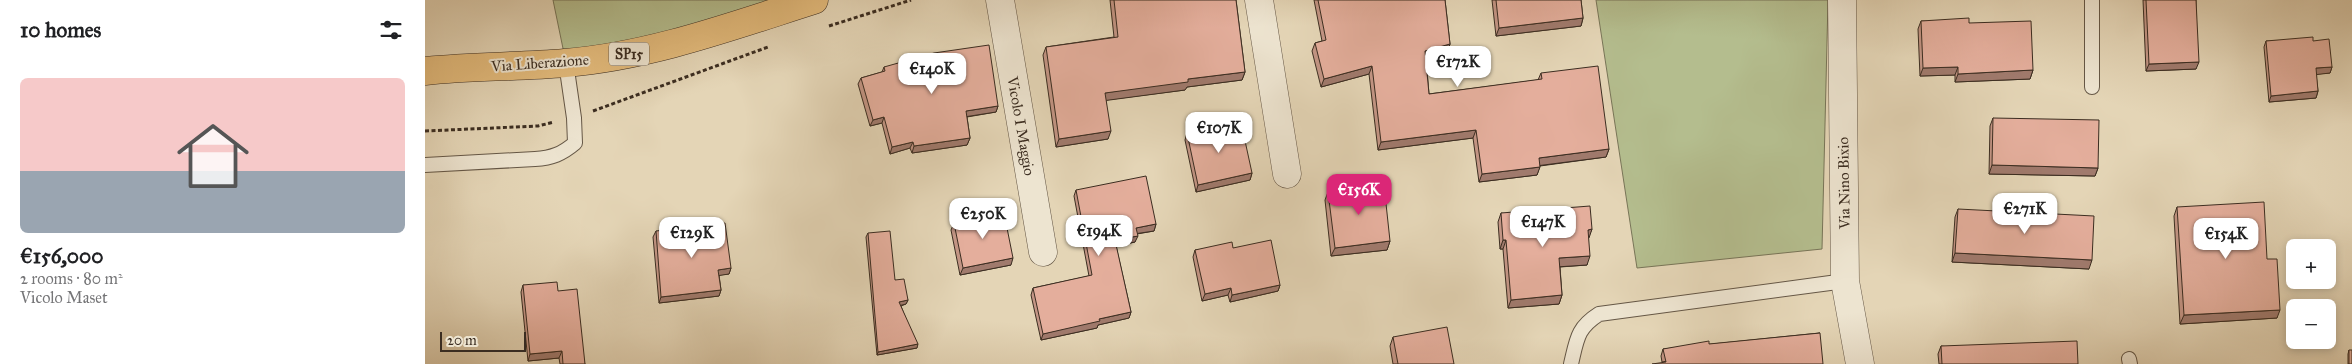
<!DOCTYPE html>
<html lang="en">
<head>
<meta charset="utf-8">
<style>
  :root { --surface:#fff; --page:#f2f2f2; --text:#202124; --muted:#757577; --accent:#db2777 }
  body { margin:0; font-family:"IM FELL Great Primer",serif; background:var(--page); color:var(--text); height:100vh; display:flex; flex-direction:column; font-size:19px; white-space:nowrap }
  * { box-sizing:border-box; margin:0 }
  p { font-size:16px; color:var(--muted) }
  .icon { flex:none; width:28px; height:28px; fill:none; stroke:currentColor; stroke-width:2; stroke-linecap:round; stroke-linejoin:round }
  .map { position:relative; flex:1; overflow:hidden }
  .details { display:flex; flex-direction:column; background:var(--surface); width:425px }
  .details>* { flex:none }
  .fabs { position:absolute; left:1861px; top:239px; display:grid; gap:10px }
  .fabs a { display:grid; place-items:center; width:50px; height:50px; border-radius:8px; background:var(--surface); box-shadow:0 2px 8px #0003; font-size:25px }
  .scale { position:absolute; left:15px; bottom:12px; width:86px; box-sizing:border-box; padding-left:5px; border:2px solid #3b2d21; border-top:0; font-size:14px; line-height:18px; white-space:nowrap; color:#3b2d21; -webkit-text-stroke:4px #ede4d0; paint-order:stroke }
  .price { position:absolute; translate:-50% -42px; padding:0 11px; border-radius:10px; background:#fff; color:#222; font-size:16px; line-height:32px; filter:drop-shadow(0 1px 2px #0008) }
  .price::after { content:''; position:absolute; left:50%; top:30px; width:15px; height:11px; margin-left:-8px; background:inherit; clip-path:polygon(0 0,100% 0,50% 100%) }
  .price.active { background:var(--accent); color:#fff }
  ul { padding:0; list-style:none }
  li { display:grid; align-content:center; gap:10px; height:265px; padding:0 20px }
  li span { display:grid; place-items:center; height:155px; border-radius:8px; color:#555 }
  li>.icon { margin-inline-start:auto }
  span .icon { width:90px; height:90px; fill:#fffc; stroke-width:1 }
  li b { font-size:21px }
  h2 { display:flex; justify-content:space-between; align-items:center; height:60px; padding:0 20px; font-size:21px }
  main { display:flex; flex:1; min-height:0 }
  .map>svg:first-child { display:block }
  .green { fill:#b4bd8e; stroke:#787558 }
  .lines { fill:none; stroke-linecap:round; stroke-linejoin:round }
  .service-casing { stroke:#655746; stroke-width:16 }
  .minor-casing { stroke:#655746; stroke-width:29 }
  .primary-casing { stroke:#3b2d21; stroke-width:29 }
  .path { stroke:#3b2d21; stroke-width:3; stroke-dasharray:4 2.5; stroke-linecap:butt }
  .service { stroke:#ede4d0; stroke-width:14 }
  .minor { stroke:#ede4d0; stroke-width:28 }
  .primary { stroke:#e2ba7b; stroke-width:28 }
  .wall { fill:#c49686; stroke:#3b2d21 }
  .shaded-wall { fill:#a07a6d; stroke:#3b2d21 }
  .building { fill:#e4ae9c; stroke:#3b2d21 }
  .labels { text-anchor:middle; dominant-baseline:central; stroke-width:4; stroke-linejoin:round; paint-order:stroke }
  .shield { fill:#ede4d0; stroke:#706456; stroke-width:1 }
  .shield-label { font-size:14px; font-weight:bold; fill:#3b2d21 }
  .street-label { font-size:15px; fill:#3b2d21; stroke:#ede4d0 }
</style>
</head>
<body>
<main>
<section class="details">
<h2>10 homes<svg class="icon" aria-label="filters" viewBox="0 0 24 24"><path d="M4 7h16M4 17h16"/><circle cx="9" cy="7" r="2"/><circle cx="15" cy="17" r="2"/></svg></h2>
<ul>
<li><span style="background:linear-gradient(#f6c9c9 60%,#9aa5b1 0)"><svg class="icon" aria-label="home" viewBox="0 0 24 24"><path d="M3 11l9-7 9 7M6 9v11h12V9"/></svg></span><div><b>€156,000</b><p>2 rooms · 80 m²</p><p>Vicolo Maset</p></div></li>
</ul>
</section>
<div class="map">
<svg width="1927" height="364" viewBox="0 0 1927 364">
  <rect width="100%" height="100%" fill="#e4d5b6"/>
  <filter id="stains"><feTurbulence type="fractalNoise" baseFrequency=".004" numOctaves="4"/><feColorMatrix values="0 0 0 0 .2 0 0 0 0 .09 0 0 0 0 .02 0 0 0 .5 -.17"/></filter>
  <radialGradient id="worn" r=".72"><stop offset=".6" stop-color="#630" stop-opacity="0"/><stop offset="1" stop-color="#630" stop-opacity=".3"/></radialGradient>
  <path class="green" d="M128,0H389L141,63Z
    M1171,0H1403L1397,249L1212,268Z"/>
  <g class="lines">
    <defs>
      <path id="service" d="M1667,0V87
        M0,165L110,159C127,158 137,154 150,143L149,118L141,63
        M1704,359L1705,364
        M1146,364C1152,339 1152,328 1174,314L1420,281"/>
      <path id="minor" d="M575,0L618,252
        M834,0L862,174
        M1417,0L1420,281L1435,364"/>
      <path id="primary" d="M0,71C46,66 93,67 140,63C226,56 307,26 389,0"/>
    </defs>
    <use href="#service" class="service-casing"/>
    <use href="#minor" class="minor-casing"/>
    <use href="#primary" class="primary-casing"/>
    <path class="path" d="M404,26L486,0
      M168,111L343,47
      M0,131L113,126L129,122"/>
    <use href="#service" class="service"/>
    <use href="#minor" class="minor"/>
    <use href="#primary" class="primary"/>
  </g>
  <path class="wall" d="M685,0H811L820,72L817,80L762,87L760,90L681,100L683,139L631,147L618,55L621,47L689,37Z
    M889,0H1020L1025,44L1022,53L1001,58L1004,94L1113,80L1116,73L1184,149L1181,157L1115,166L1112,175L1054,182L1048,138L953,150L944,74L896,87L887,51L890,43L897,41Z
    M1067,0H1156L1158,18L1156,26L1071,36Z
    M1718,0H1771V69L1721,71Z
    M1496,21L1544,23L1608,70L1605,79L1530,82V75L1495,76L1493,29Z
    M1841,41H1888L1907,67L1905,73L1891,74L1893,91L1891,98L1844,102L1839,47Z
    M459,67L573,106L571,112L542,117L545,138L542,145L487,153L485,148L465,154L457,123L445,126L433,84L436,78L457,72Z
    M1568,118L1673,168L1670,176L1564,174L1565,126Z
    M791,132L827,173L825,180L771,192L760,140L762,133Z
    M651,190L731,224L729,231L712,234L710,242L691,246L706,312L704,318L673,325L672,328L616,340L606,295L608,288L664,276L649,196Z
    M903,192L965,241L962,250L906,256L900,200Z
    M1752,207L1842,259L1852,318L1755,324L1749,216Z
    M1533,209L1664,269L1527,262L1530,217Z
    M1076,213L1167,229L1163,238L1162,265L1135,267L1137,295L1134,304L1083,308L1078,249H1075L1073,222Z
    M529,223L586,265L535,275L526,230Z
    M231,231L306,268L304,274L294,275L296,290L294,296L234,303L228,237Z
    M443,233L470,280L483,300L481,304L476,306L492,348L452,355L441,237Z
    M808,248L855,285L853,291L805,302L803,295L777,301L768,257L770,250Z
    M98,285L133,291L160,364H135L134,358L103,361L96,292Z
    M1395,333L1237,362L1236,356L1238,349Z
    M968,337L1029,364H968L965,346Z
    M1516,346L1653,364H1514L1513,354Z
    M1924,350L1927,364H1923V354Z"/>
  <path class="shaded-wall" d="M1158,18L1156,26L1071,36L1074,28Z
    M1025,44L1022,53L997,59L1000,51Z
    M1774,62L1771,69L1721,71L1724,64Z
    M947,66L944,74L896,87L899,79Z
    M1533,67L1530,75L1495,76L1498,68Z
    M1907,67L1905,73L1888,75L1891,68Z
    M1608,70L1605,79L1530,82L1533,74Z
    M820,72L817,80L762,87L760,90L677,101L680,93L763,79Z
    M1893,91L1891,98L1844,102L1846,96Z
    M573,106L571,112L539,117L541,111Z
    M459,117L457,123L445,126L448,120Z
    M1051,130L1048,138L953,150L956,142Z
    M686,131L683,139L631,147L634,139Z
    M545,138L542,145L487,153L489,146Z
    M488,142L485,148L465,154L467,147Z
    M1184,149L1181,157L1111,166L1114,158Z
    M1567,165L1673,168L1670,176L1564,174Z
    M1115,167L1112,175L1054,182L1057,174Z
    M827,173L825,180L771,192L773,185Z
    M731,224L729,231L709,234L711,228Z
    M1167,229L1164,238H1160L1163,230Z
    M713,236L710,242L687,247L690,240Z
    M1078,240H1081L1078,249H1075Z
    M965,241L962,250L906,256L910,248Z
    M1530,253L1667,260L1664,269L1527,262Z
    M1165,256L1162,265L1131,267L1134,258Z
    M588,258L586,265L535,275L538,268Z
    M306,268L304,274L291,276L293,270Z
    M855,285L853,291L805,302L807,295Z
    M806,288L803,295L777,301L780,294Z
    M296,290L294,296L234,303L236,297Z
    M1137,295L1134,304L1083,308L1086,300Z
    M483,300L481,304L473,306L474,302Z
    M1855,310L1852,318L1755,324L1759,315Z
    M706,312L704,318L673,325L672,328L616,340L618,334L674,319Z
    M493,344L492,348L452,355L453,352Z
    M137,351L134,358L103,361L105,354Z"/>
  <path class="building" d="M689,0H811L820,72L763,79V82L680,93L686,131L634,139L621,47L693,37Z
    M893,0H1020L1025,44L1000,51L1004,94L1117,79L1116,73L1173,66L1184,149L1114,158L1115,167L1057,174L1051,130L956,142L947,66L899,79L890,43L901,40Z
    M1071,0H1156L1158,18L1074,28Z
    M1721,0H1771L1774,62L1724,64Z
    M1544,18V23L1606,21L1608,70L1533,74V67L1498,68L1496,21Z
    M1888,37V41L1904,39L1907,67L1891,68L1893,91L1846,96L1841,41Z
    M564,45L573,106L541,111L545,138L489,146L488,142L467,147L459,117L448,120L436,78L460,71L459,67L509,53Z
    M1568,118L1674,120L1673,168L1567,165Z
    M790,127L791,132L817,127L827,173L773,185L762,133Z
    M721,176L731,224L711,228L713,236L690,240L706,312L674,319L675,321L618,334L608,288L667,275L651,190Z
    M959,185L965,241L910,248L903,192Z
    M1839,202L1842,259H1852L1855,310L1759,315L1752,207Z
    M1165,206L1167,229L1163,230L1165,256L1134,258L1137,295L1086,300L1081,240H1078L1076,213Z
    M1533,209L1669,216L1667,260L1530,253Z
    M579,213L588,258L538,268L529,223Z
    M300,223L306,268L293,270L296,290L236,297L231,231Z
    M465,231L470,280L479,279L483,300L474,302L493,344L453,352L443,233Z
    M846,240L855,285L807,295L806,288L780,294L770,250L807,242L808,248Z
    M132,282L133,291L152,289L160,364H138L137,351L105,354L98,285Z
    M1022,327L1029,364H973L968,337Z
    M1395,333L1398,364H1227L1241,362L1238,349L1284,341V344Z
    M1652,341L1653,364H1517L1516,346Z
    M1924,350H1927V364H1924Z"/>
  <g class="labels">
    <rect class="shield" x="184" y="42.5" width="40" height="23" rx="4"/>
    <g class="shield-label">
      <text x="204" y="54">SP15</text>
    </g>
    <g class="street-label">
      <text transform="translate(115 63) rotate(-4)">Via Liberazione</text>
      <text transform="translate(596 126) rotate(80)">Vicolo I Maggio</text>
      <text transform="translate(1419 183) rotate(-91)">Via Nino Bixio</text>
    </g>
  </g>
  <rect width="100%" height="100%" filter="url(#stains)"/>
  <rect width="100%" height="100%" fill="url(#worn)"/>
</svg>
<div class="fabs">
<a>+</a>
<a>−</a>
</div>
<div class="scale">20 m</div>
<b class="price" style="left:1033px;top:88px">€172K</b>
<b class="price" style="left:507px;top:95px">€140K</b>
<b class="price" style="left:794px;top:154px">€107K</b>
<b class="price active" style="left:934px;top:216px">€156K</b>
<b class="price" style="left:1600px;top:235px">€271K</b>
<b class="price" style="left:558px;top:240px">€250K</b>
<b class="price" style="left:1118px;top:248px">€147K</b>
<b class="price" style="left:674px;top:257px">€194K</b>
<b class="price" style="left:267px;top:259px">€129K</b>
<b class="price" style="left:1801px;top:260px">€154K</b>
</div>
</main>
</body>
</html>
